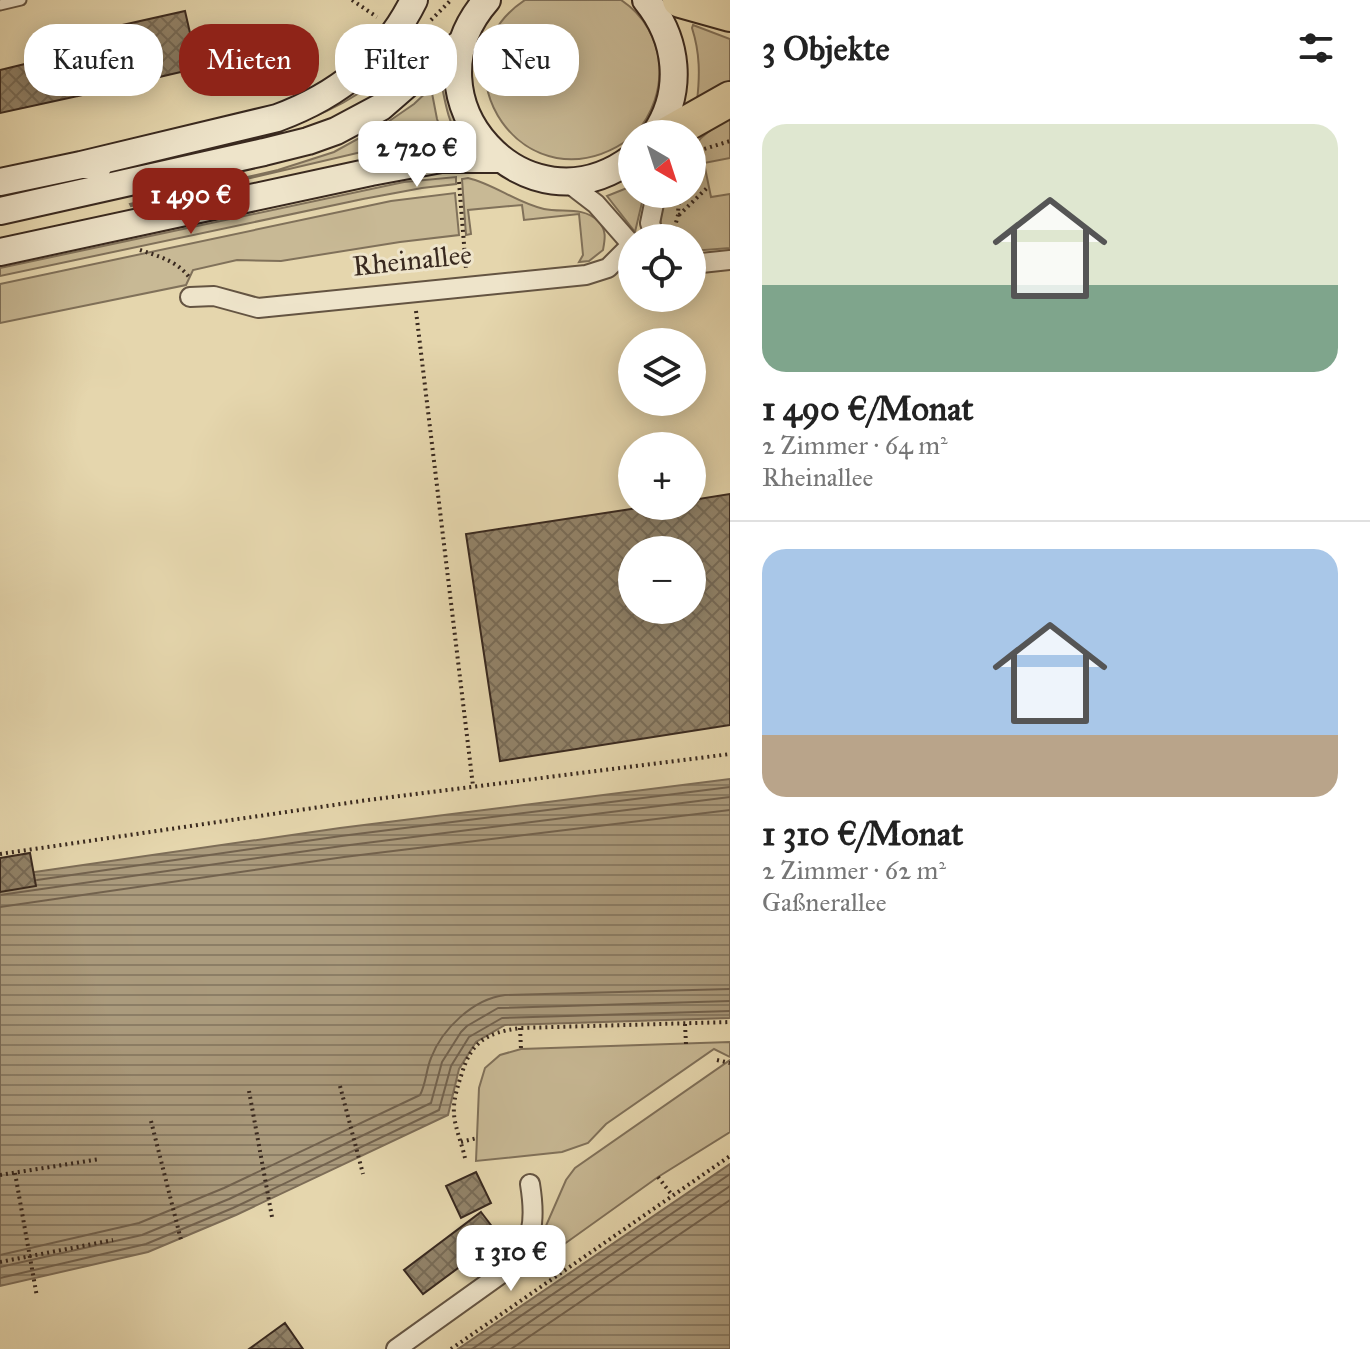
<!DOCTYPE html>
<html lang="de">
<head>
<meta charset="utf-8">
<style>
  :root { --surface:#fff; --page:#f6f6f6; --text:#222; --muted:#767676; --line:#e0e0e0; --accent:#8f2418 }
  body { margin:0; font-family:"IM FELL Great Primer",serif; background:var(--page); color:var(--text); height:100vh; display:flex; flex-direction:column; font-size:30px; white-space:nowrap }
  * { box-sizing:border-box; margin:0 }
  p { font-size:26px; color:var(--muted) }
  .icon { flex:none; width:44px; height:44px; fill:none; stroke:currentColor; stroke-width:2; stroke-linecap:round; stroke-linejoin:round }
  .map { position:relative; flex:1; overflow:hidden }
  .drawer { display:flex; flex-direction:column; background:var(--surface); width:640px }
  .drawer>* { flex:none }
  .hud { position:absolute; left:24px; top:24px; width:586px; height:72px; display:flex; gap:16px }
  .needle { width:52px; rotate:141deg }
  .fabs { position:absolute; left:618px; top:120px; display:grid; gap:16px }
  .fabs a { display:grid; place-items:center; width:88px; height:88px; border-radius:50%; background:var(--surface); box-shadow:0 4px 20px #0003; font-size:40px }
  .price { position:absolute; translate:-50% -68px; padding:0 18px; border-radius:16px; background:#fff; color:#222; font-size:26px; line-height:52px; filter:drop-shadow(0 2px 4px #0008) }
  .price::after { content:''; position:absolute; left:50%; top:48px; width:24px; height:18px; margin-left:-12px; background:inherit; clip-path:polygon(0 0,100% 0,50% 100%) }
  .price.active { background:var(--accent); color:#fff }
  ul { padding:0; list-style:none }
  li { display:grid; align-content:center; gap:16px; height:424px; padding:0 32px }
  li+li { border-top:2px solid var(--line) }
  li span { display:grid; place-items:center; height:248px; border-radius:24px; color:#555 }
  li>.icon { margin-inline-start:auto }
  span .icon { width:144px; height:144px; fill:#fffc; stroke-width:1 }
  li b { font-size:34px }
  h2 { display:flex; justify-content:space-between; align-items:center; height:96px; padding:0 32px; font-size:34px }
  .pill { padding:0 28px; border-radius:32px; background:var(--surface); box-shadow:0 4px 20px #0003; font-size:28px; line-height:72px }
  .pill.active { background:var(--accent); color:#fff }
  main { display:flex; flex:1; min-height:0 }
  .map>svg:first-child { display:block }
  .green { fill:#c8b995; stroke:#80715a; stroke-width:2 }
  .water { fill:url(#water-rules); stroke:#7d6d57; stroke-width:2 }
  .lines { fill:none; stroke-linecap:round; stroke-linejoin:round }
  .shore { stroke:#72624e; stroke-width:2 }
  .building { fill:url(#building-cross-hatch); stroke:#39291f; stroke-width:2; fill-rule:evenodd }
  .lane-casing { stroke:#645442; stroke-width:13 }
  .street-casing { stroke:#645442; stroke-width:22 }
  .secondary-casing { stroke:#39291f; stroke-width:30 }
  .highway-casing { stroke:#39291f; stroke-width:38 }
  .path { stroke:#39291f; stroke-width:4; stroke-dasharray:2 4; stroke-linecap:butt }
  .lane { stroke:#eee4ca; stroke-width:9 }
  .street { stroke:#eee4ca; stroke-width:18 }
  .secondary { stroke:#eee4ca; stroke-width:26 }
  .highway { stroke:#e5d6ad; stroke-width:34 }
  .labels { text-anchor:middle; dominant-baseline:central; stroke-width:6; stroke-linejoin:round; paint-order:stroke }
  .street-label { font-size:28px; fill:#39291f; stroke:#eee4ca }
</style>
</head>
<body>
<main>
<div class="map">
<svg width="730" height="1349" viewBox="0 0 730 1349">
  <defs>
    <pattern id="water-rules" width="6" height="5" patternUnits="userSpaceOnUse" patternTransform="scale(2)"><rect width="6" height="5" fill="#ab9b7d"/><path d="M0 2.5h6" fill="none" stroke="#8c7e66"/></pattern>
    <pattern id="building-cross-hatch" width="8" height="8" patternUnits="userSpaceOnUse" patternTransform="scale(2)"><rect width="8" height="8" fill="#928369"/><path d="M0 0l8 8M0 8l8-8" fill="none" stroke="#786b56"/></pattern>
  </defs>
  <rect width="100%" height="100%" fill="#e5d6ad"/>
  <filter id="stains"><feTurbulence type="fractalNoise" baseFrequency=".0025" numOctaves="4"/><feColorMatrix values="0 0 0 0 .2 0 0 0 0 .09 0 0 0 0 .02 0 0 0 .5 -.17"/></filter>
  <radialGradient id="worn" r=".72"><stop offset=".6" stop-color="#630" stop-opacity="0"/><stop offset="1" stop-color="#630" stop-opacity=".3"/></radialGradient>
  <path class="green" d="M525,0H621C668,31 671,94 635,134H632V137C525,216 428,64 525,0Z
    M693,25L730,39V81L697,101C700,75 700,53 692,28Z
    M398,39L411,52C365,95 325,117 264,134Z
    M446,73C448,98 453,119 467,141H460C447,120 445,100 440,77Z
    M431,88L437,119L447,144H407L370,150L131,206L130,204L278,170L334,152L385,124L414,104Z
    M730,114V158L704,163L711,197L730,194V248L692,251V238H667C657,222 659,211 667,194H692V150L701,138Z
    M456,177V184L422,188L363,199L0,276V268L404,182Z
    M468,178C494,184 517,203 544,209C562,213 583,206 598,221C607,230 605,239 603,250L589,261L579,262L583,255L579,214L524,220L522,205L468,210L471,234L466,235L462,179Z
    M632,186V194H644L635,232L607,196Z
    M455,193L459,235L400,242L281,261L237,260L193,270L186,285L0,323V284L391,201Z
    M730,1042V1057L714,1049L606,1124L588,1143L562,1152L476,1161L479,1088L485,1068L500,1055L521,1049Z
    M730,1060V1132L658,1177L535,1265L531,1260L566,1180L575,1168Z"/>
  <path class="water" d="M730,779V1018L505,1025L476,1042L459,1069L448,1115L236,1215L148,1252L0,1286V877L340,828Z
    M730,1164V1349H458Z"/>
  <g class="lines">
    <path class="shore" d="M37,880L341,836L730,787
      M0,895L342,846L730,797
      M0,907L344,857L730,810
      M0,1255L139,1223L224,1188L420,1095C426,1084 426,1070 431,1058C442,1029 473,999 505,995L730,989
      M0,1267L142,1235L229,1199L431,1103L442,1062L461,1032L467,1026L498,1008L730,1001
      M0,1278L146,1244L233,1208L439,1110L451,1066L469,1037L502,1018L730,1011
      M472,1349L730,1174
      M490,1349L730,1186
      M511,1349L730,1200"/>
  </g>
  <path class="building" d="M185,11L198,68L78,96L64,38Z
    M70,59L78,96L0,113V70L29,63L30,67Z
    M730,494V725L500,761L466,534L651,506H692V500ZM632,550H692V610H632Z
    M30,853L36,886L0,892V858Z
    M476,1172L491,1203L461,1218L446,1186Z
    M481,1212L500,1237L423,1294L404,1270Z
    M285,1323L303,1349H249Z"/>
  <g class="lines">
    <defs>
      <path id="lane" d="M0,5L21,0"/>
      <path id="street" d="M566,181L596,204L632,245
        M655,238L650,223L656,194
        M692,264L730,260
        M190,297L214,296L258,308L586,275L608,268L632,244
        M396,1349L505,1271C534,1244 536,1221 530,1184"/>
      <path id="secondary" d="M487,0C400,99 527,237 632,158
        M646,0C678,39 684,91 655,134
        M81,165L277,118C337,96 385,59 414,0
        M0,182L81,165H99
        M0,211L264,152L308,141L336,131L381,107L427,67L463,42
        M0,252L371,172L441,159H501"/>
      <path id="highway" d="M680,0L730,14
        M668,134L730,99"/>
    </defs>
    <use href="#lane" class="lane-casing"/>
    <use href="#street" class="street-casing"/>
    <use href="#secondary" class="secondary-casing"/>
    <use href="#highway" class="highway-casing"/>
    <path class="path" d="M352,0L377,17
      M431,20L451,0
      M692,162L704,149L730,141
      M459,182L466,269
      M679,215L709,186
      M673,234L678,215L679,194
      M140,250C158,256 177,261 189,277
      M416,311L473,786
      M0,854L361,801L730,754
      M685,1024L686,1044
      M520,1028L521,1049
      M717,1060L730,1063
      M340,1086L363,1174
      M249,1091L272,1217
      M151,1121L181,1240
      M461,1142L477,1138
      M465,1158C462,1144 455,1128 454,1114C453,1102 457,1088 461,1076C471,1042 485,1033 520,1028L730,1022
      M15,1173L37,1297
      M0,1175L100,1159
      M658,1177L672,1195
      M0,1262L113,1240
      M451,1349L730,1156"/>
    <use href="#lane" class="lane"/>
    <use href="#street" class="street"/>
    <use href="#secondary" class="secondary"/>
    <use href="#highway" class="highway"/>
  </g>
  <g class="labels">
    <g class="street-label">
      <text transform="translate(412 260) rotate(-6)">Rheinallee</text>
    </g>
  </g>
  <rect width="100%" height="100%" filter="url(#stains)"/>
  <rect width="100%" height="100%" fill="url(#worn)"/>
</svg>
<div class="fabs">
<a><svg class="needle" viewBox="-14 -14 28 28"><path d="M0-13l5 13h-10z" fill="#e53935"/><path d="M0 13l5-13h-10z" fill="#767676"/></svg></a>
<a><svg class="icon" aria-label="locate" viewBox="0 0 24 24"><circle cx="12" cy="12" r="6"/><path d="M12 2v4M12 18v4M2 12h4M18 12h4"/></svg></a>
<a><svg class="icon" aria-label="layers" viewBox="0 0 24 24"><path d="M12 4l9 5-9 5-9-5zM3 14l9 5 9-5"/></svg></a>
<a>+</a>
<a>−</a>
</div>
<b class="price" style="left:417px;top:189px">2 720 €</b>
<b class="price active" style="left:191px;top:236px">1 490 €</b>
<b class="price" style="left:511px;top:1293px">1 310 €</b>
<div class="hud">
<a class="pill">Kaufen</a>
<a class="pill active">Mieten</a>
<a class="pill">Filter</a>
<a class="pill">Neu</a>
</div>
</div>
<section class="drawer">
<h2>3 Objekte<svg class="icon" aria-label="filters" viewBox="0 0 24 24"><path d="M4 7h16M4 17h16"/><circle cx="9" cy="7" r="2"/><circle cx="15" cy="17" r="2"/></svg></h2>
<ul>
<li><span style="background:linear-gradient(#dfe7d0 65%,#7fa58c 0)"><svg class="icon" aria-label="home" viewBox="0 0 24 24"><path d="M3 11l9-7 9 7M6 9v11h12V9"/></svg></span><div><b>1 490 €/Monat</b><p>2 Zimmer · 64 m²</p><p>Rheinallee</p></div></li>
<li><span style="background:linear-gradient(#a9c7e8 75%,#b9a48a 0)"><svg class="icon" aria-label="home" viewBox="0 0 24 24"><path d="M3 11l9-7 9 7M6 9v11h12V9"/></svg></span><div><b>1 310 €/Monat</b><p>2 Zimmer · 62 m²</p><p>Gaßnerallee</p></div></li>
</ul>
</section>
</main>
</body>
</html>
